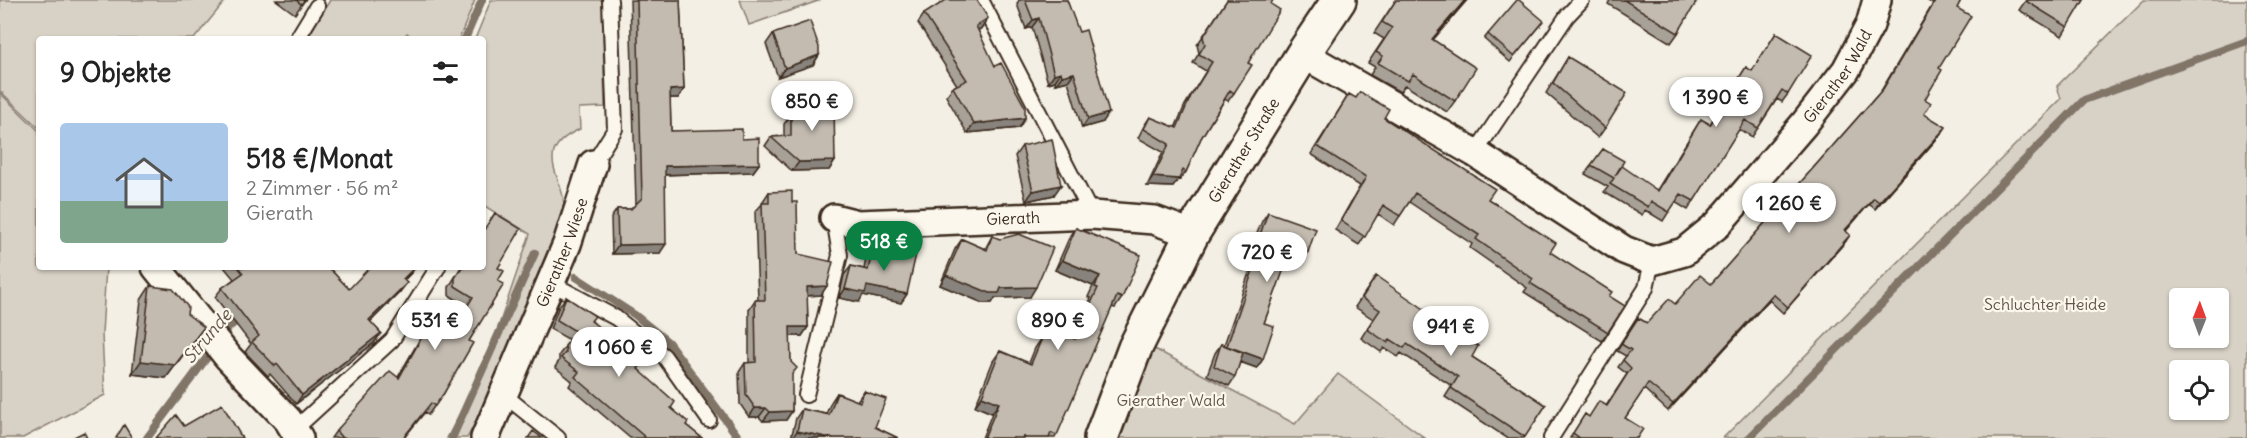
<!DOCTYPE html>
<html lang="de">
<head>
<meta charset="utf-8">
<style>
  :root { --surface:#fff; --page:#f6f6f6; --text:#222; --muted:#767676; --accent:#0b8043 }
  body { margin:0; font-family:Delius,sans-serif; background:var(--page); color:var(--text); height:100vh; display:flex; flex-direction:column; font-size:22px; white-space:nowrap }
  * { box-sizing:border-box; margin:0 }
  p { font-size:20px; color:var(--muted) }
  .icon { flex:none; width:33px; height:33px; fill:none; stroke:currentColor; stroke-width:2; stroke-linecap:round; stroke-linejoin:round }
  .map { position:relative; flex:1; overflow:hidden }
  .sheet { position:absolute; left:36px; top:36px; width:450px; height:234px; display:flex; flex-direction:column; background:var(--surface); border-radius:6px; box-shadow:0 2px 4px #0004 }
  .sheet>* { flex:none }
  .needle { width:39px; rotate:1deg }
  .controls { position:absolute; left:2169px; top:288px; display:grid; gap:12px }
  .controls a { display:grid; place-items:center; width:60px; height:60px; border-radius:6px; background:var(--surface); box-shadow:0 2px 4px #0004; font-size:30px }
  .price { position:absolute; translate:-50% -51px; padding:0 14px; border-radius:21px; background:#fff; color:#222; font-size:20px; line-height:39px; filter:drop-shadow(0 2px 3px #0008) }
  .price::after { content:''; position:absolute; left:50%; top:36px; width:18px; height:14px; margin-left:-9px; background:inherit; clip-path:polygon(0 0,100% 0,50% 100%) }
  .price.active { background:var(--accent); color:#fff }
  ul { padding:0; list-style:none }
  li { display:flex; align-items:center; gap:18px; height:150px; padding:0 24px }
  li span { display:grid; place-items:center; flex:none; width:168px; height:120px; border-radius:6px; color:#555 }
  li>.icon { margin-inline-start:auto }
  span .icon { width:72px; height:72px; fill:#fffc; stroke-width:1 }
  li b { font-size:26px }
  h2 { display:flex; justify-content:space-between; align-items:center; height:72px; padding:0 24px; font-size:26px }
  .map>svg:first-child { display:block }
  .green { fill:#d8d1c6; stroke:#8a7e72; stroke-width:1.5; fill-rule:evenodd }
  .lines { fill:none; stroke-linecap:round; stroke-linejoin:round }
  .stream { stroke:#817468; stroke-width:8 }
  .lane-casing { stroke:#3b2a1e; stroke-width:18 }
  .street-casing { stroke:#3b2a1e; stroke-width:32 }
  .secondary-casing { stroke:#3b2a1e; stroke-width:38 }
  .lane { stroke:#fbf7ec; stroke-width:14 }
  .street { stroke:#fbf7ec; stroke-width:27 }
  .secondary { stroke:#fbf7ec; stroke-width:33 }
  .wall { fill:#a8a197; stroke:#3b2a1e; stroke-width:1.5 }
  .shaded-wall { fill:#88837b; stroke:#3b2a1e; stroke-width:1.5 }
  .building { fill:#c3bbb0; stroke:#3b2a1e; stroke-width:1.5 }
  .labels { text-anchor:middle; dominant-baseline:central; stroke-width:4.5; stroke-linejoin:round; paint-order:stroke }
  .street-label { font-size:16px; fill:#3b2a1e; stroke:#fbf7ec }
  .park-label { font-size:16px; fill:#625448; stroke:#fbf7ec }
  .water-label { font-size:18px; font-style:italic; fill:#645549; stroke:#fbf7ec }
</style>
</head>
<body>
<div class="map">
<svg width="2247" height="438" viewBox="0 0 2247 438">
  <rect width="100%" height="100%" fill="#f3efe4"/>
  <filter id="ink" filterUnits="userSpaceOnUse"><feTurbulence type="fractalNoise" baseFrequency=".0167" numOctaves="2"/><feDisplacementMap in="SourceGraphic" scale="12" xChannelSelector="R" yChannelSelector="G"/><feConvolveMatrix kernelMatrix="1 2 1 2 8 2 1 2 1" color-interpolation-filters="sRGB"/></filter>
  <g filter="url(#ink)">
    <path class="green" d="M0,0H226L194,39H39V128L0,91Z
      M330,0H475L459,39H415L407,33L403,39H307Z
      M491,0H602L605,107L579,108L580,129C526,153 571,181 563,215L480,414L467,438H447L487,360L530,234L483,205V39H475Z
      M740,0H821L749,25Z
      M2144,0H2247V438H1723L2061,99L2057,86ZM2180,298H2218V338H2180ZM2180,370H2218V410H2180Z
      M0,93L39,131V267H106L102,334L105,395L23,438H0Z
      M1153,348L1295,424L1338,374L1425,438H1117Z"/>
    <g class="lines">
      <path class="stream" d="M465,39L482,0
        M576,277L635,315L668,342L739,438
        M221,338L229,327L242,317
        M147,438L214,348
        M452,438L535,253
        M1749,438L2084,100L2247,41"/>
      <defs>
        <path id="lane" d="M981,0L1092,215
          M297,39L317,6
          M1475,153L1567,16L1582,0
          M593,164L615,129L610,0
          M551,283L616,318L664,356L709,420
          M504,395L558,438
          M806,395L840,255L834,218
          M295,429L392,340L438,267
          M1551,438L1646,288L1652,261"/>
        <g id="street">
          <path id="s1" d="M1303,54L1475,153L1624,250L1652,261L1684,252L1717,225L1804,124L1846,70L1870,25L1877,0"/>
          <path id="s2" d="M834,218L858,224L1092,215L1154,220L1192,234"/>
          <path d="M156,267L228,357L288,420L299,438"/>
          <path id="s3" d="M485,438L567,244L593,164"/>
        </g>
        <g id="secondary">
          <path id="s4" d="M1101,438L1135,348L1192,234L1303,54L1339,0"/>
        </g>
      </defs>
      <use href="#lane" class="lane-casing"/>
      <use href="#street" class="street-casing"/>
      <use href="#secondary" class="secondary-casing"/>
      <use href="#lane" class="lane"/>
      <use href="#street" class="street"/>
      <use href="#secondary" class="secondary"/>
    </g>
    <path class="wall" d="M276,0H305L295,14Z
      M630,0H680L684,89L678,98H670L671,131L742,139L759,164L753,172L665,175L660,253L612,254L611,218L617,209H631L636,204Z
      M1019,0H1067L1103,122L1082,128L1068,81L1056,84L1055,81L1048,83L1032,27L1026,29L1017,4Z
      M1227,0L1271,4L1248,63L1234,93L1228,101L1225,99L1201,138L1186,172L1180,180L1178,179L1173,187L1147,186L1163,152L1138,138L1144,126L1150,117L1175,128L1185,105L1206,71L1193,63L1199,53L1197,45Z
      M1396,0H1467L1433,40L1455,101L1447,112L1405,85L1400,92L1370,75L1375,67L1368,63L1384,39L1374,33Z
      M1610,0H1695L1678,33L1671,43L1608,4Z
      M1929,0H1961L1957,8L1939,68L1925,99L1924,114L1942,133L1875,209L1869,204L1846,231V241L1783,313L1769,300L1668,411L1644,389L1625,418L1637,438H1570L1585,414L1589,417L1606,406L1627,374L1618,367L1626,356L1617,351L1638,318L1647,323L1675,304L1711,284L1881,91L1933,4L1928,1Z
      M2026,0H2084L2062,36L2019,10Z
      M924,14L982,28L978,30L1019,128L967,133L946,96L953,87L957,85L918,23Z
      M1540,26L1510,62L1484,39L1488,34Z
      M1776,33L1788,94L1782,102L1777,99L1752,137L1739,129L1688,210L1675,202L1663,221L1645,210L1642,215L1604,192L1608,187L1585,174L1603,149L1618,172L1657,190L1701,119L1710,124L1746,67L1752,71Z
      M773,34L819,55L813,65L778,77L766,44Z
      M1568,57L1605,128L1598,138L1546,93Z
      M1349,94L1384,118L1488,199L1550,252L1609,296L1608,332L1602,341L1524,292L1527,288L1470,248L1472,244L1409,202L1394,225L1378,214L1359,245L1335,230L1360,186L1311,154Z
      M806,97L829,108L835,161L829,170L792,171L765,146L771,137L784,136V124L791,115L800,108L799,106Z
      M1022,146L1054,195L1026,201L1015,156Z
      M769,192L792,202L798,254L821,295L807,296L808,327L802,336H790L792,411L786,420L763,421L759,417H749L740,404L739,372L745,363H749V309L755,300H758L755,212L763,203V201Z
      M1268,212L1301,261L1288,257L1264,323L1263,359L1257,368L1240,362L1235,377L1229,386L1207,375L1215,353L1221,344L1224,345L1258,247L1254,241L1262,221Z
      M495,213L498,281L444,393L428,415L425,412L404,438H331L336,431L398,377L421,337L427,328L443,337L448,329L451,331L466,306L449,295V287L461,267H483V231Z
      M1076,228L1122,298L1115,308L1112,307L1055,438H982L992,413L975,406L993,361L1000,351L1029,363L1035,348L1042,338H1073L1091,298L1088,297L1093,286L1055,270L1069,238Z
      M992,236L1030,297L995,298L992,303H983L940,285L955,249L962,239L985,249Z
      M874,245L907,294L901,303L863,295L859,302L839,298L844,275L851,266L864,269L867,253Z
      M224,267H328L349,289L411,273L404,280L400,292L370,322L381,333L374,343L296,404L270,374L268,376L245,352L251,344L215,297L222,288L234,279Z
      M1376,276L1472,357L1546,405L1524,438H1507L1445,397L1452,386L1401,353L1398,357L1384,348L1381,352L1361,338L1373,319L1355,307Z
      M150,286L187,314L194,340L166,378L132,374L141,300Z
      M566,297L592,321L638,369L686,425L702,438H630L569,386L572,381L555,367L559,361V355L570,340L550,329L559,306Z
      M864,391L875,427L898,438H791L796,418L802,409L826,414L831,402L837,393L857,401Z"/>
    <path class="shaded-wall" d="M1465,0H1467L1424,50L1432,39Z
      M988,18L982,28L969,36L976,26Z
      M1039,18L1032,27L1026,29L1033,20Z
      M819,55L813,65L778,77L785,68Z
      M1061,72L1055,81L1048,83L1054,74Z
      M1074,73L1068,81L1056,84L1062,76Z
      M684,89L678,98H664L670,90Z
      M1109,113L1103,122L1082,128L1088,119Z
      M1025,118L1019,128L967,133L974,124Z
      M1946,127L1942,133L1875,209L1879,202Z
      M835,161L829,170L792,171L799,162Z
      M759,164L753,172L658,175L665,166Z
      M1153,177L1179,179L1173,187L1147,186Z
      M1061,185L1054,195L1026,201L1033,191Z
      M1874,198L1869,204L1841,236L1845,230Z
      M1850,235L1846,241L1783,313L1788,307Z
      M666,244L660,253L612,254L618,245Z
      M1292,247L1308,252L1301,261L1286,256Z
      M1062,260L1100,276L1093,286L1055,270Z
      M415,267H416L411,273L396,289L403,279Z
      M946,275L1001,288L1036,287L1030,297L995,298L992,303H983L940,285Z
      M407,283L400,292L362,330L369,320Z
      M827,286L821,295L801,296L807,287Z
      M867,286L907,294L901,303L863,295L859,302L839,298L845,289Z
      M1773,294L1769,300L1668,411L1673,404Z
      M204,327L166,378L132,374L141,361Z
      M790,327H808L802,336H784Z
      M381,333L374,343L296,404L302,395Z
      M1227,346L1263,359L1257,368L1220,355Z
      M982,396L999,403L992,413L975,406Z
      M755,408H766L759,417H749Z
      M792,411L786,420L763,421L770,412Z
      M797,431L831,438H792Z"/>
    <path class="building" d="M296,0H305L301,4Z
      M637,0H680L684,89L670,90L671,131L742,129V139L759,138V164L665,166L666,244L618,245L617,209H631L642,198Z
      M946,0H977L988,18L976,26L995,66L1001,63L1025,107V118L974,124L953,87L967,80L924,14Z
      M1025,0H1067L1079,32L1086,30L1109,113L1088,119L1074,73L1062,76L1061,72L1054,74L1039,18L1033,20Z
      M1227,0H1273L1271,4L1280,10L1248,63L1252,65L1234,93L1230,90L1201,138L1186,172L1183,170L1179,179L1153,177L1169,144L1144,129L1150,117L1177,128L1191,96L1212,62L1199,54L1205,44L1203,37Z
      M1396,0H1465L1432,39L1476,68L1455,101L1413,74L1408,81L1378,63L1383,56L1376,52L1392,28L1382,22Z
      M1517,0H1519L1544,21L1514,57L1488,34Z
      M1624,0H1695L1697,1L1678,33Z
      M1936,0H1961L1957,8L1971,16L1939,68L1942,70L1925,99L1931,103L1924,114L1946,127L1879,202L1874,198L1845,230L1850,235L1788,307L1773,294L1673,404L1648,383L1625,418L1643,429L1637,438H1580L1573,433L1585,414L1589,417L1599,401L1607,406L1631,368L1623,360L1631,350L1621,344L1638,318L1647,323L1669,299L1675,304L1700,275L1711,284L1883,89Z
      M2026,0H2084L2068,27L2026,1Z
      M810,21L819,47V55L785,68L773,34Z
      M1776,33L1812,55L1788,94L1782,90L1758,128L1745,120L1694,201L1681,194L1669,212L1651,201L1648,207L1610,184L1614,178L1591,165L1603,149L1624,161L1615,176L1622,166L1658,191L1701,119L1710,125L1746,67L1752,71Z
      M1568,57L1627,93L1605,128L1553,83Z
      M1360,92L1389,109L1384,118L1495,189L1488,199L1556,243L1550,252L1612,292L1609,296L1625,306L1608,332L1530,283L1533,279L1476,239L1479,235L1415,193L1400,216L1383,205L1365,237L1341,221L1366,177L1317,146L1349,94L1356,98Z
      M829,96V108L834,107L835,161L799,162L771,137L791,136V115L798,108H806V97Z
      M1052,139L1061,185L1033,191L1022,146Z
      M792,191V202H797L798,254L833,262L827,286L807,287L808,327H790L791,362L797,368L792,374V411L770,412L766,408H755L746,395L745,363L756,362L755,300H765L762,203H769V192Z
      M1268,212L1316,229L1308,252L1292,247L1264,323L1274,326L1263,359L1227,346L1264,238L1261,232Z
      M495,213L521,229L498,268L504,271L498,281L504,284L469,341L473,343L444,393L435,406L431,403L403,438H342L336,431L390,371L399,378L427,328L444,337L448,329L452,331L473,297L455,286V278L462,267H483V232Z
      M1076,228L1141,255L1122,298L1117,296L1057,435L1051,433L1049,438H1026L1023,436L1022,438H984L999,403L982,396L1000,351L1031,364L1042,338L1057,332L1075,339L1098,288L1095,287L1100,276L1062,260Z
      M1019,234L1053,248L1036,287L1001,288L999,293H990L946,275L962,239L987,250L992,236L1000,239Z
      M874,245L916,254L907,294L867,286L865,293L845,289L851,266L868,270Z
      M238,267H328L349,289L370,267H415L403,279L407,283L369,320L381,333L302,395L277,364L275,366L252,342L259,336L222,288L243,273Z
      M1376,276L1478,346L1472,357L1546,405L1525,437L1451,388L1458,377L1407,344L1404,348L1390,339L1388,343L1367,329L1380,310L1362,298Z
      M150,286L173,289L188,307L187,314L204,327L175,365L141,361Z
      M566,297L595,316L591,321L643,362L638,369L675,402L671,408L688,422L686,425L702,438H646L575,377L579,372L561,358L566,352L565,346L577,332L557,320Z
      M1221,344L1243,353L1235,377L1214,366Z
      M864,391L886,399L875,427L898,438H831L797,431L802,409L829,415L837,393L860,402Z
      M222,404L242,438H156L176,415L184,426Z
      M124,425L132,438H116Z
      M533,431L542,438H528Z
      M84,432L87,438H72Z"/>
  </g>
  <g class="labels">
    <g class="street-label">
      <text stroke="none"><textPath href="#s1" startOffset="674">Gierather Wald</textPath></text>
      <text stroke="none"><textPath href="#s4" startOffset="322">Gierather Straße</textPath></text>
      <text stroke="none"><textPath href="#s2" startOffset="180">Gierath</textPath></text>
      <text stroke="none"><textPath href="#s3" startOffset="201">Gierather Wiese</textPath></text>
    </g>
    <g class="park-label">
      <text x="2045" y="304">Schluchter Heide</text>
      <text x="1171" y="400">Gierather Wald</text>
    </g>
    <g class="water-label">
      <text transform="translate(207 336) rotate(-50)">Strunde</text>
    </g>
  </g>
</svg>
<div class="controls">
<a><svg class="needle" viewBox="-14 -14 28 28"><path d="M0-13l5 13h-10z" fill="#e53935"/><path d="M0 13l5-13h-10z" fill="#767676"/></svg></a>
<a><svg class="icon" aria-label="locate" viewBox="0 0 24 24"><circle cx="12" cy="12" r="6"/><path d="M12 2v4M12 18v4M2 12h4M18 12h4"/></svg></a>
</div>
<b class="price" style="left:1716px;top:128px">1 390 €</b>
<b class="price" style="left:812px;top:132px">850 €</b>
<b class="price" style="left:1789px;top:234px">1 260 €</b>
<b class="price active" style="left:884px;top:272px">518 €</b>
<b class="price" style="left:1267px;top:283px">720 €</b>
<b class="price" style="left:435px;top:351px">531 €</b>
<b class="price" style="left:1058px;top:351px">890 €</b>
<b class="price" style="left:1451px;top:357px">941 €</b>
<b class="price" style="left:619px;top:378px">1 060 €</b>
<section class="sheet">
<h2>9 Objekte<svg class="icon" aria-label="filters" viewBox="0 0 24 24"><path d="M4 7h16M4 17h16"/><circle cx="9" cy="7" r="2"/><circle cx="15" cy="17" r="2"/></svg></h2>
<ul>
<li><span style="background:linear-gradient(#a9c7e8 65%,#7fa58c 0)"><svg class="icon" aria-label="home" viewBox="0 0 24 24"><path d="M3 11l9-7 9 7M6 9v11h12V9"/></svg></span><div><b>518 €/Monat</b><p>2 Zimmer · 56 m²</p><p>Gierath</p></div></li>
</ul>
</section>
</div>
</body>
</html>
